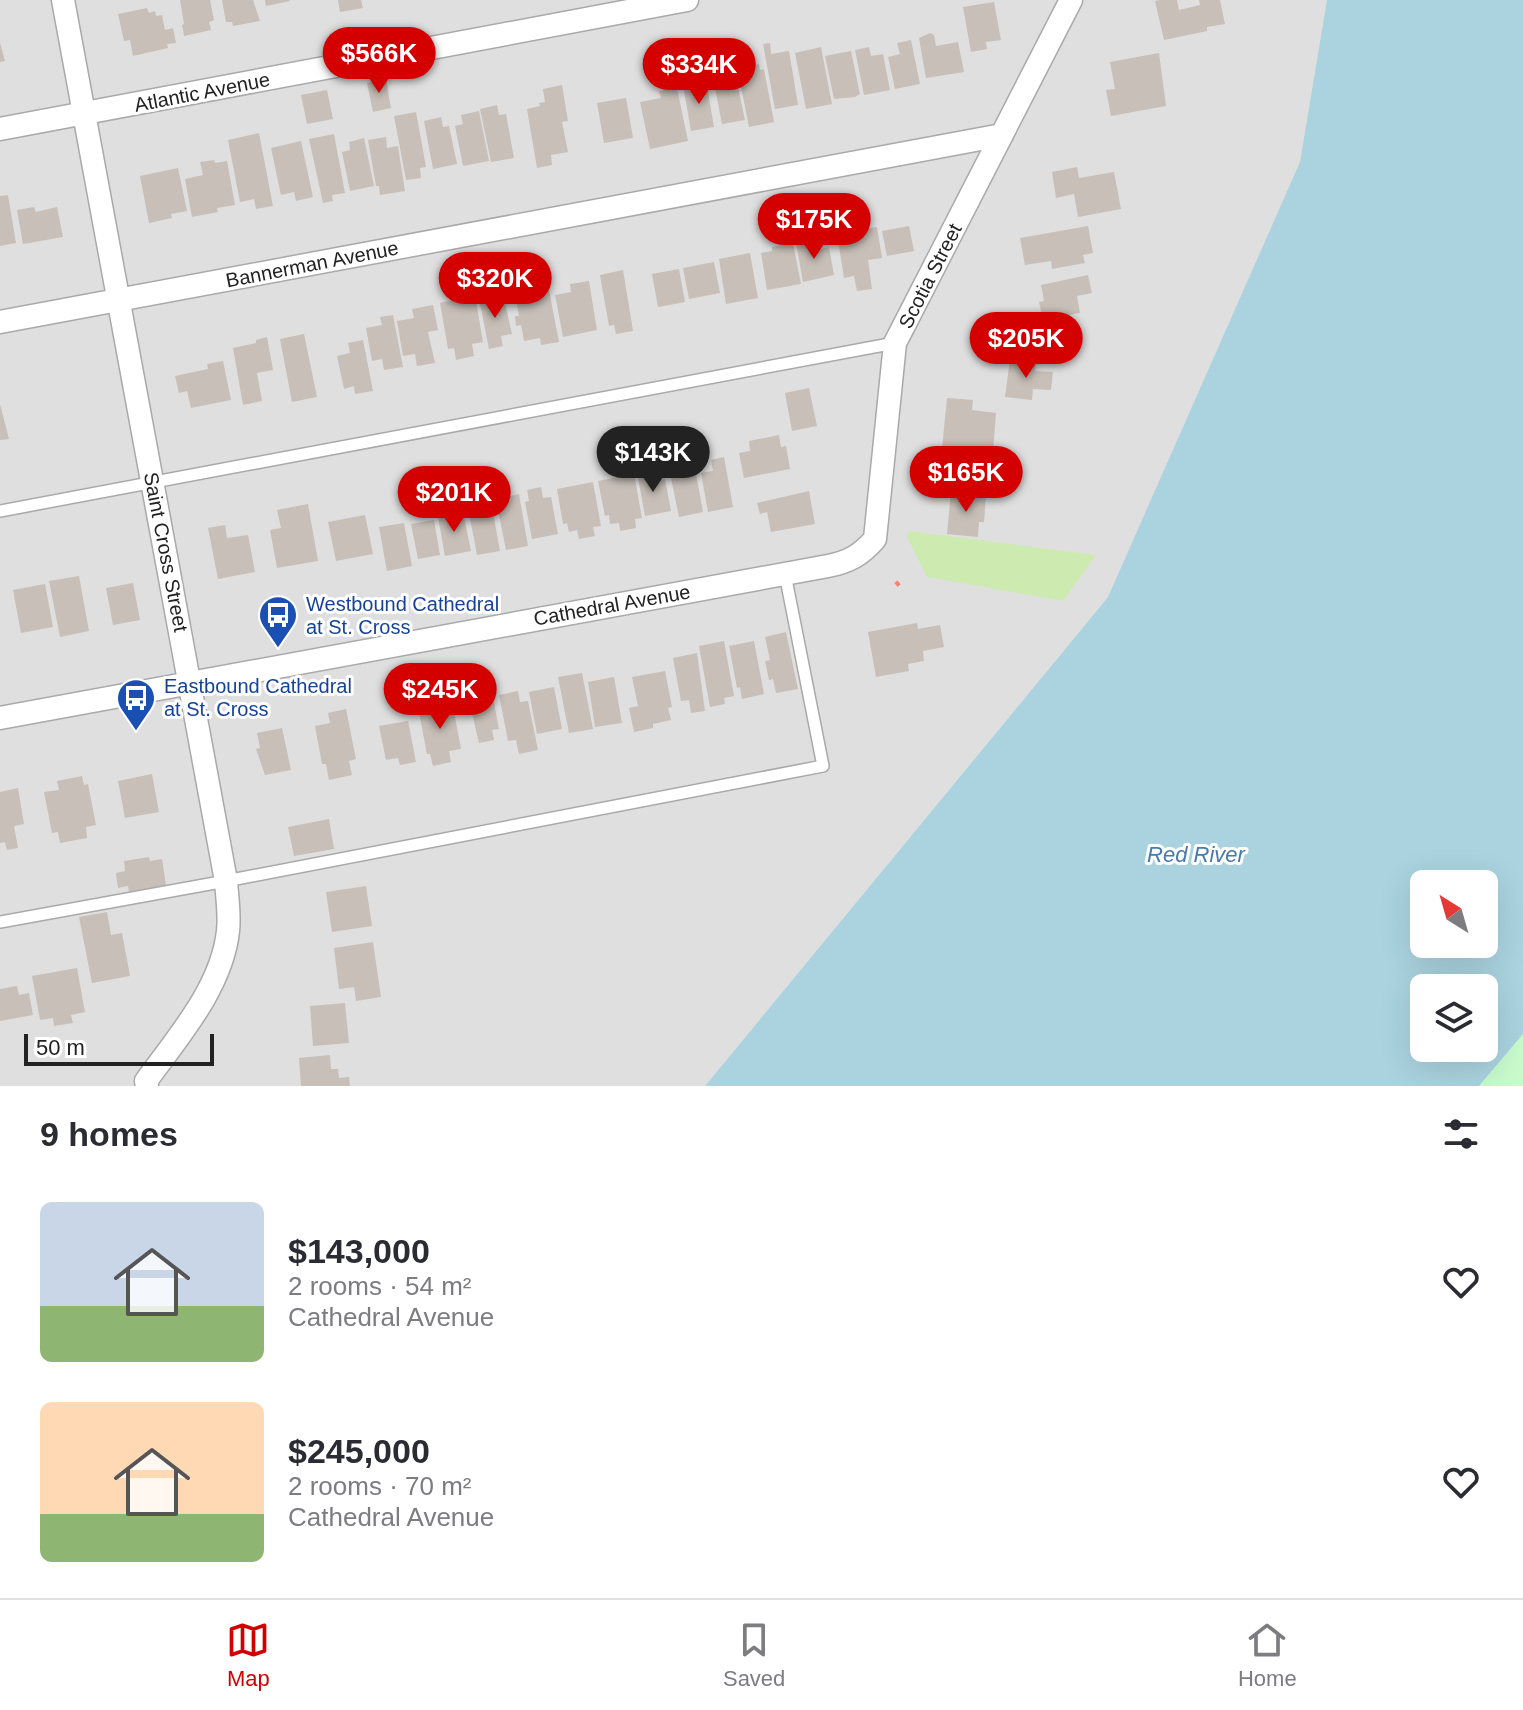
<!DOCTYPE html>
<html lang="en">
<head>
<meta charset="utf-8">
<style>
  :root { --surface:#fff; --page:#f2f2f3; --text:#2b2b33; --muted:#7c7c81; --line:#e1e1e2; --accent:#d40000 }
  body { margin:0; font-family:Arial,sans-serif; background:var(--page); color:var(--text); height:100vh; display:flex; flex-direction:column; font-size:30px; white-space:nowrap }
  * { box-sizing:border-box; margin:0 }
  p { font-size:26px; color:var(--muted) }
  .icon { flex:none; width:44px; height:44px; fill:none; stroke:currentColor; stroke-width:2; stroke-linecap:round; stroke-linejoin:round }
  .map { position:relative; height:1086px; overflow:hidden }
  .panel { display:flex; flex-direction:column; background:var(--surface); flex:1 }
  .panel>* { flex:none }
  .needle { width:52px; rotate:323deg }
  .fabs { position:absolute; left:1410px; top:870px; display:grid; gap:16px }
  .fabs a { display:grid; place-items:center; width:88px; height:88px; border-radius:12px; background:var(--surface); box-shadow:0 8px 32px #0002; font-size:40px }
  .scale { position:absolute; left:24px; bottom:20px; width:190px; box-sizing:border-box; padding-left:8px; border:4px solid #222; border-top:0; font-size:22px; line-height:28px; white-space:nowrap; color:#222; -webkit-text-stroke:6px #fff; paint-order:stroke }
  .price { position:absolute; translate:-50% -68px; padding:0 18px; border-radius:28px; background:var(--accent); color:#fff; font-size:26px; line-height:52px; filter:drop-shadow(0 2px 4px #0008) }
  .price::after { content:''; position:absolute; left:50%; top:48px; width:24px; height:18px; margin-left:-12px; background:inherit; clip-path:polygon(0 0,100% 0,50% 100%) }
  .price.selected { background:#222; color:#fff }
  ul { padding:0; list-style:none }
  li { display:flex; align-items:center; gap:24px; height:200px; padding:0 40px }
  li span { display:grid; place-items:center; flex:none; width:224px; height:160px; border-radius:12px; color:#555 }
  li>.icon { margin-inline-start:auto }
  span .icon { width:96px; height:96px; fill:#fffc; stroke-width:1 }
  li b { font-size:34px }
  h2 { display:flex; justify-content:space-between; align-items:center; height:96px; padding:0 40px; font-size:34px }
  .dock { display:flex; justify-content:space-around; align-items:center; height:112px; border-top:2px solid var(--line); background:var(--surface); font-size:22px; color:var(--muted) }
  .dock a { display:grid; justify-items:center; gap:4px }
  .dock .selected { color:var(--accent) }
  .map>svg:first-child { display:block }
  .residential { fill:#e0dfdf }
  .grass { fill:#cdebb0 }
  .park { fill:#c8facc }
  .water { fill:#aad3df; fill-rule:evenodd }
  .building { fill:#c7bfb8 }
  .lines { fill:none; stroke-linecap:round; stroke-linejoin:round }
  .service-casing { stroke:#a9a9a9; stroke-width:14 }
  .minor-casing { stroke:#a9a9a9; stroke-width:25 }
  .path { stroke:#fa8072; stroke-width:5; stroke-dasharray:4 4; stroke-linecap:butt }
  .service { stroke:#fff; stroke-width:11 }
  .minor { stroke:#fff; stroke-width:22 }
  .labels { text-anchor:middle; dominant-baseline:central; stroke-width:6; stroke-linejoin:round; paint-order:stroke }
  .street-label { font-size:20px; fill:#222; stroke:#fff }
  .transit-label { font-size:20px; fill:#164399; stroke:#fff; text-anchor:start }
  .water-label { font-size:22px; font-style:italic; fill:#4a7aab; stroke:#fff }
</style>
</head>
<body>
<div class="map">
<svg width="1523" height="1086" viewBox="0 0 1523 1086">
  <rect width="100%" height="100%" fill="#f2efe9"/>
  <path class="residential" d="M0,0H1378L1149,580L1108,597L705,1086H0Z"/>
  <path class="grass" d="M909,531L1096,555L1063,601L927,577L907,537Z"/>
  <path class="park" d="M1523,1034V1086H1479Z"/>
  <path class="water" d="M1327,0H1523V1034L1479,1086H705L1108,597L1300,162ZM1424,884H1484V944H1424ZM1424,988H1484V1048H1424Z"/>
  <path class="building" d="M180,0H210L214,20L209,22L211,30L184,36L182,25L184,24Z
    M222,0H253L260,21L233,26L232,22H226Z
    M265,0H290V1L266,6Z
    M338,0H361L363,8L340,12Z
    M1160,0H1177L1179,10L1200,5L1199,0H1220L1225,24L1207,27V31L1164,40L1155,1Z
    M994,2L1001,40L986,42L987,49L971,52L963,7Z
    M147,8L149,13L155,11L156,16L162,15L165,30L173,28L176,43L167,44L168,48L133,56L130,40L124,41L118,14Z
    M930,33L934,35L936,46L958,42L964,72L926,78L919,38Z
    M911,40L920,84L895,89L888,57L900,54L897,43Z
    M0,43L5,61L0,62Z
    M770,43L771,54L789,51L798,105L775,109L763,44Z
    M821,47L832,104L806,109L795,53Z
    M869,47L871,56L883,54L890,90L864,95L855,50Z
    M851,51L860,94L855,97L834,99L825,56Z
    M1159,53L1166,106L1111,116L1106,90L1115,89L1110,62Z
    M759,64L760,70L764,69L774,122L749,127L741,87L747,85L745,74L752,72L751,65Z
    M735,73L745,120L722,124L713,78Z
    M386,79L391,108L373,112L367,83Z
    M706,80L714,127L691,131L683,85Z
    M562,85L568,121L562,122L568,152L551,155L552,165L537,168L527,109L540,106L539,103L545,102L543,89Z
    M677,88L688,141L650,149L640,102L661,98L659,91Z
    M327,90L333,119L307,124L301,95Z
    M626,98L633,138L604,143L597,103Z
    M497,105L499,115L506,114L514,158L491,162L480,109Z
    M479,111L489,161L463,166L455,126L463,124L461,115Z
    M416,112L426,167L420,168L421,178L406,180L394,116Z
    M441,117L443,127L449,126L457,164L433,169L424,121Z
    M259,133L273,206L256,209L254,199L240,202L228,140Z
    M334,134L345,193L332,195L333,201L323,203L309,139Z
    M386,137L387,148L398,146L405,191L380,195L379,186H376L368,140Z
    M364,138L374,186L350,191L342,152L350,150L349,142Z
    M301,141L313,197L296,201L294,192L281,195L271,148Z
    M214,160L215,163L227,161L235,205L217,208L218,212L192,217L185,179L203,175L200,162Z
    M1077,167L1079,178L1114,172L1121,209L1078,217L1074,194L1056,198L1052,172Z
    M178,168L187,211L171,214L172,218L149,223L140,176Z
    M8,195L16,243L0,246V196Z
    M34,207L36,212L57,207L63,237L23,244L17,210Z
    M909,226L914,251L887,256L882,231Z
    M1088,226L1093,253L1083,255L1085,263L1052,269L1051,261L1025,265L1020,238Z
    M877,227L882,258L868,260L872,289L857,291L854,276L844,278L837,234Z
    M814,240L816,250L829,247L834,275L803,282L796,243Z
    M793,243L801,284L767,290L761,253L772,251V247Z
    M750,253L758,298L726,304L719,259Z
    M714,262L720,293L689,299L683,268Z
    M679,269L685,302L658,307L652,274Z
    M623,270L633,331L616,334L614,325L609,326L600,275Z
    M1088,275L1092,293L1077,296L1080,313L1043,320L1039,302L1044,301L1041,285Z
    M589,281L597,330L563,337L555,295L571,292L570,284Z
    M549,290L559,342L541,345L540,338L524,341L521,325L516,326L515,316H519L515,296Z
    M503,294L512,334L501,336L503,346L489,349L479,299Z
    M475,296L483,342L472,344L474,356L456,360L454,348L448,349L440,303Z
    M433,305L438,330L428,332L435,363L417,366L415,354L403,356L397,321L414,318L412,309Z
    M393,315L403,367L384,370L382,359L372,361L366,328L382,325L380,317Z
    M304,334L317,397L292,402L280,339Z
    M267,337L273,370L257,373L262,401L243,405L233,348L256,343V340Z
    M363,340L373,391L355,394L354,386L344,389L337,356L350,353L348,343Z
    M1010,359L1036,362L1035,371L1053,372L1051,390L1033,389L1032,400L1005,397Z
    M223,361L231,400L191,408L187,391L179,393L175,376L208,369L207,364Z
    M809,388L817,426L792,431L785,393Z
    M947,398L973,400L972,410L996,413L993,453L942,448Z
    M0,404L9,439L0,440Z
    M779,435L781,447L786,446L790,469L744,478L739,453L750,451L749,441Z
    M724,457L733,507L708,512L701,473L713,471L711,460Z
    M694,463L703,512L679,517L671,478L683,476L682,465Z
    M651,470L653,481L665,479L671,511L645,516L637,472Z
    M634,474L642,518L635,519L636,528L620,531L619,523L610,524L609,515L605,516L598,481Z
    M593,482L601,526L593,527L595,536L579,539L577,530L569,532L567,523L563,524L557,489Z
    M541,487L543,498L551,497L558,534L532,539L525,502L529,501L527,490Z
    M809,491L815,524L771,532L767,512L760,514L757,503Z
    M951,492L986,495L984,522H979L978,537L947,534Z
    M519,494L528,546L506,550L498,510L503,509L501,498Z
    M490,496L500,551L477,555L469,513L475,512L473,500Z
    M308,504L318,561L277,568L270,530L281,528L277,510Z
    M463,512L471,551L445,556L438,517Z
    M365,515L373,554L336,561L328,522Z
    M434,520L440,555L418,559L411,524Z
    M404,523L412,566L387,571L379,527Z
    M225,525L227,538L248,535L255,572L218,579L208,528Z
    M79,576L89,631L60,637L49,581Z
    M133,583L140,620L113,625L106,588Z
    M45,584L53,627L21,633L13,590Z
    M917,623L918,629L940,625L944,647L923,651L924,661L908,664L909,671L876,677L868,632Z
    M786,632L798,689L776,693L773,679L769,680L765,661L770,660L765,637Z
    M724,641L734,696L724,698L725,704L710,707L699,646Z
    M754,641L764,694L742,699L740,687L737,688L729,646Z
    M697,653L705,711L691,713L689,700L681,701L673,658Z
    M665,671L672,707L668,708L671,720L653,724V728L634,732L629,708L638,706L632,677Z
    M582,673L593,729L569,733L558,677Z
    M614,677L622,723L595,727L588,682Z
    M490,682L499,729L492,730L494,740L479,743L468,696L473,695L471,686Z
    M554,687L562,729L537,734L529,692Z
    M518,691L520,702L528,701L538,750L519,754L516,740L508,741L499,695Z
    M452,701L461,749L449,751L451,762L433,766L430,754H427L418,707Z
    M346,709L356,759L349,761L352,775L329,780L326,764H322L315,726L330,723L328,713Z
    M408,721L416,762L400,765L398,758L386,760L379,726Z
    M282,728L291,770L265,775L256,749L260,748L257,733Z
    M152,774L159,812L125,818L118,781Z
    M82,776L84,785L88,784L96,825L86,827L87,838L60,843L58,832L52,833L44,792L59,790L57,781Z
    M18,788L24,824L14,826L18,848L7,850L5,842L0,843V792Z
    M329,819L334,849L294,856L288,827Z
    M149,857L150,861L162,859L166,885L129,892L128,886L118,888L116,873L125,871L124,861Z
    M366,886L372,926L332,932L326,892Z
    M107,912L111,935L122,933L130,976L92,983L79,917Z
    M373,942L381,997L356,1001L354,987L339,989L334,948Z
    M77,968L85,1012L71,1015L73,1023L54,1026L53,1018L40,1020L32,976Z
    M17,986L19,995L29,993L33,1015L0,1021V989Z
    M345,1003L349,1043L313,1046L310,1006Z
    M330,1055L331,1069H338L339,1078L349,1077L350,1086H301L299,1058Z"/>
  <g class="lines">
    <defs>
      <path id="service" d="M0,511L895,343
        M0,922L226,881L823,766L785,574"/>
      <path id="minor" d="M63,0L226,881C227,897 230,915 228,931C222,987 178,1037 146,1081L147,1086
        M0,129L687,0
        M0,322L1002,135
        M0,718L828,566C849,562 861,555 875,539L895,343L1071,0"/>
    </defs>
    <use href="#service" class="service-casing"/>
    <use href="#minor" class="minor-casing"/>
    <path class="path" d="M896,585L902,580"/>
    <use href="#service" class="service"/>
    <use href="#minor" class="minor"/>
  </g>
  <defs>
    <symbol id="bus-pin" viewBox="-11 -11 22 30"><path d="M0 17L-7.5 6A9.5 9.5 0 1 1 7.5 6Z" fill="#1a4fb4" stroke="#fff"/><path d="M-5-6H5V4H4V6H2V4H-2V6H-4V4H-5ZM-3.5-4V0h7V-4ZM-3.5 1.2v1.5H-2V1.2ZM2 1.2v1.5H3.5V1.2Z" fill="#fff"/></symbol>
  </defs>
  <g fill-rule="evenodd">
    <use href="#bus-pin" x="256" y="593" width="44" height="60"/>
    <use href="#bus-pin" x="114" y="676" width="44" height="60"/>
  </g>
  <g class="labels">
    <g class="street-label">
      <text transform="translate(202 92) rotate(-11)">Atlantic Avenue</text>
      <text transform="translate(312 264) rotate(-11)">Bannerman Avenue</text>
      <text transform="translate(930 276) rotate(-63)">Scotia Street</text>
      <text transform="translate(166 552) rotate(79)">Saint Cross Street</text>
      <text transform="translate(612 605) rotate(-10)">Cathedral Avenue</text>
    </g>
    <g class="transit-label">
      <text x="306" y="604">Westbound Cathedral<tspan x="306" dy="23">at St. Cross</tspan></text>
      <text x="164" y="686">Eastbound Cathedral<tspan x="164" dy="23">at St. Cross</tspan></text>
    </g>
    <g class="water-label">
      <text x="1196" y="854">Red River</text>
    </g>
  </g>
</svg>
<div class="fabs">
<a><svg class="needle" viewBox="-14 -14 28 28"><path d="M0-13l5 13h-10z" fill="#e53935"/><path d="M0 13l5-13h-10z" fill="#7c7c81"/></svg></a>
<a><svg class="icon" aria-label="layers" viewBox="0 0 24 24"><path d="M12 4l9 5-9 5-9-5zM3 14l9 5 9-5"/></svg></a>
</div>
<div class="scale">50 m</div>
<b class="price" style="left:379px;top:95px">$566K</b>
<b class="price" style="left:699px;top:106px">$334K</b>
<b class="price" style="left:814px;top:261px">$175K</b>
<b class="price" style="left:495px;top:320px">$320K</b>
<b class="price" style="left:1026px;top:380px">$205K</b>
<b class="price selected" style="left:653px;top:494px">$143K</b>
<b class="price" style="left:966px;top:514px">$165K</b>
<b class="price" style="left:454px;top:534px">$201K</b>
<b class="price" style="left:440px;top:731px">$245K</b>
</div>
<section class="panel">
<h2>9 homes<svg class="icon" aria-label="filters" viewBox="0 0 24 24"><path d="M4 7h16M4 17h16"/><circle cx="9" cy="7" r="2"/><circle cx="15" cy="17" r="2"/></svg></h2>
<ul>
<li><span style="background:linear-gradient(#c9d6e8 65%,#8fb573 0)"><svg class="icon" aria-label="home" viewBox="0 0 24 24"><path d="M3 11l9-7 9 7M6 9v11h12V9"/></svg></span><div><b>$143,000</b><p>2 rooms · 54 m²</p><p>Cathedral Avenue</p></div><svg class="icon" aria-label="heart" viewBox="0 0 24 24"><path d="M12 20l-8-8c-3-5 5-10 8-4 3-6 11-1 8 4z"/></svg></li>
<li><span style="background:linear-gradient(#ffd9b3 70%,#8fb573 0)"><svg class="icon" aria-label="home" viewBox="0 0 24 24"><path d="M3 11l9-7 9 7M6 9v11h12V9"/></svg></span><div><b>$245,000</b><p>2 rooms · 70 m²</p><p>Cathedral Avenue</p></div><svg class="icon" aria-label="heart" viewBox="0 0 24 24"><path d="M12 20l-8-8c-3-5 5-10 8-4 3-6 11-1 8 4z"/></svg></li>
</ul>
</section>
<nav class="dock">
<a class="selected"><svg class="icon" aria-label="map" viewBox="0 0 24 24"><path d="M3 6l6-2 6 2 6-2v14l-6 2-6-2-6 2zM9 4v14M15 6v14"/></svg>Map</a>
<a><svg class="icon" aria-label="saved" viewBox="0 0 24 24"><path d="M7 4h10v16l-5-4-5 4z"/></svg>Saved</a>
<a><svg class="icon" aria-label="home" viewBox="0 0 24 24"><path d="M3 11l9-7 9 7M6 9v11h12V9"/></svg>Home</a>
</nav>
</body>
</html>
